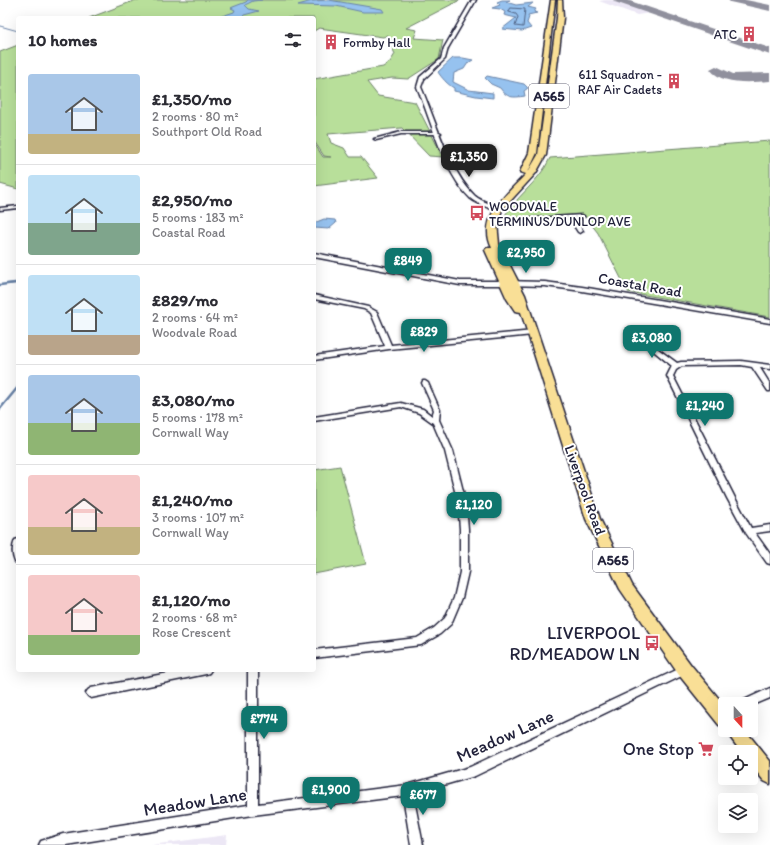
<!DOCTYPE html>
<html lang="en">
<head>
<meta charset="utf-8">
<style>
  :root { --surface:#fff; --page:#f7f7f7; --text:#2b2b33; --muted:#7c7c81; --line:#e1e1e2; --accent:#0f766e }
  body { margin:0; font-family:Itim,sans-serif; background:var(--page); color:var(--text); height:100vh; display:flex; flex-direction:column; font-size:15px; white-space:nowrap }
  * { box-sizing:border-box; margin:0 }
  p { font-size:13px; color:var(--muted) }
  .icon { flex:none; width:22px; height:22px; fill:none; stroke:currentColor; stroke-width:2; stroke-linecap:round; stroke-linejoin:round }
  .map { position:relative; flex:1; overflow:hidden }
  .sheet { position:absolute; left:16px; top:16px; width:300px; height:656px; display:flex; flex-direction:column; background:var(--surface); border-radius:4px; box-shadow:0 4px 16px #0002 }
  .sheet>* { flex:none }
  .needle { width:26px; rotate:159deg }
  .controls { position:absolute; left:718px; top:697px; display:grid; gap:8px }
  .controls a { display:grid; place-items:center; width:40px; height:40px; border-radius:4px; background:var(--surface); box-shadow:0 4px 16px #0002; font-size:20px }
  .price { position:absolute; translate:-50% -34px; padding:0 9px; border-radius:8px; background:var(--accent); color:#fff; font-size:13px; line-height:26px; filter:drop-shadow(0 1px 2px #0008) }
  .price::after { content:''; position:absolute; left:50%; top:24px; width:12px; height:9px; margin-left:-6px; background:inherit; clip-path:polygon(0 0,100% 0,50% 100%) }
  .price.current { background:#222; color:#fff }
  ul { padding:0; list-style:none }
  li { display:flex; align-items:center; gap:12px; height:100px; padding:0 12px }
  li+li { border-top:1px solid var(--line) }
  li span { display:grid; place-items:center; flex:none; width:112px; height:80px; border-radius:4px; color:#555 }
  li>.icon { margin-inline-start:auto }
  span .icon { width:48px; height:48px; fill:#fffc; stroke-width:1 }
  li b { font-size:17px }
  h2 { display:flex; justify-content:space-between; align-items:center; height:48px; padding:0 12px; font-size:17px }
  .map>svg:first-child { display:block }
  .built { fill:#ece7f5 }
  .green { fill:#b8df9a; stroke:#6d806a }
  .water { fill:#96c2ef; stroke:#6882a7 }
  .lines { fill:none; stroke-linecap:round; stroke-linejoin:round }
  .shore { stroke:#506283; stroke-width:1 }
  .stream-far2 { stroke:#6882a7; stroke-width:1 }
  .stream-far1 { stroke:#6882a7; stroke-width:2 }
  .stream { stroke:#6882a7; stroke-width:2.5 }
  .taxiway { fill:#90909d; fill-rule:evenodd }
  .minor-casing { stroke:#22223b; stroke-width:3 }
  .tertiary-casing { stroke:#22223b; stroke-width:3 }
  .trunk-casing { stroke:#22223b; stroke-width:3 }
  .minor { fill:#fff; fill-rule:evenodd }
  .tertiary { fill:#fff; fill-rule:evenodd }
  .trunk { fill:#f9df96; fill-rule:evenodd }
  .labels { text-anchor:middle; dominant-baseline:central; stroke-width:4; stroke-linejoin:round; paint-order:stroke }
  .far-poi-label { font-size:13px; fill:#22223b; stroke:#fff; text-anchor:end }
  .shield { fill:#fff; stroke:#646476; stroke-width:1 }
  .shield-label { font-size:14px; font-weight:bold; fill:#22223b }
  .street-label { font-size:15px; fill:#22223b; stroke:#fff }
  .near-poi-label { font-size:18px; fill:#22223b; stroke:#fff; text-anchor:end }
  .near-street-label { font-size:18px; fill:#22223b; stroke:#fff }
</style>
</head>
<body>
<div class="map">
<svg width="770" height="845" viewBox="0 0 770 845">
  <rect width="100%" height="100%" fill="#fff"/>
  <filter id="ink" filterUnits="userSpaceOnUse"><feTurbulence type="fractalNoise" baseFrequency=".025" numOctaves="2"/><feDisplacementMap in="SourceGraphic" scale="8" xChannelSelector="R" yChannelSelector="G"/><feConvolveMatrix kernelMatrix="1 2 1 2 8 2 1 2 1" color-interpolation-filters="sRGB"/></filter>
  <g filter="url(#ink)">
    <path class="built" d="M606,0H614L650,13L637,15L599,1Z
      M227,835L226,845H151Z"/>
    <path class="green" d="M136,0H460L406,28L417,30L414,38L443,40L439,59L408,79L392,78L367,82L378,96L415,102L443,157L429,156L402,128L328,134L331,143L344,148L350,157H361L378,178L314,186V143L323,157H331L324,156L314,141V79L383,67L390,62L395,54L388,39V35L383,37L319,28L314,31V18H89Z
      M18,45V189L0,184V52Z
      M770,141V317L628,292L598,233L584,215L501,222C514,197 539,183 550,158Z
      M340,466L366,564L314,574V470Z"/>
    <path class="water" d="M248,0H262L253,1L245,5L249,9L259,11L244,15L241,18H216L234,12L235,10L231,8L233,7L246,2Z
      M329,0L382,9L384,12H363L336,6L298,5L312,1Z
      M502,0H510L506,2L516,5L533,3L528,7L536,9L534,12L537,13L528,15L529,17L527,23L531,28L522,31L502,29L516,18L504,15L505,12L500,9L492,8L500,5L497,2Z
      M453,58H463L473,60L468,63L464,69L454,73L453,82L469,90L493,93V98L476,96L454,91V88C448,85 441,77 438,72Z
      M487,76L524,84L528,88L524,91L525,96C512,98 507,98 500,88L491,84L485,78Z
      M324,219L335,220L336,223L329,229L314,228V223Z"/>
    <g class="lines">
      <path class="shore" d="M511,8L525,9L523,27L515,26L518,17L516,14L509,12Z"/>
      <path class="stream-far2" d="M0,26L18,31"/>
      <path class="stream-far1" d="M6,284L18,283"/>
      <path class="stream" d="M0,285L15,283
        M0,409L18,387"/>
      <path class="taxiway" d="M613,0H627L770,48V55L615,2Z
        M728,0H746L770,5V11L730,2Z
        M716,66L733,74L770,73V81C752,82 722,86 710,69Z"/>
      <defs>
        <path id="minor" d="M401,132H439L441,133L439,134H401L376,140L374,139Z
          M18,206V208L0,210V208Z
          M582,215L584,216V217L574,218L583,231L580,233L578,232L569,218L493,225L490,223L493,221Z
          M314,253L460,281H505L508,283L505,285H460L314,257Z
          M314,295L368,307L377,312L391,345L533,331L536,333L533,335L389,349L314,360V356L385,346L371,313L364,309L314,299Z
          M645,335L647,336L654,346L677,363L681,362L741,361L770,365V369L760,368L770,384V391H768L752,367L741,365L682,366L676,370L673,376L735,498L751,528L770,525V531L755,533L770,554V564L767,563L746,533L727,498L667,376L672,366L650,348L642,337Z
          M423,381H425L428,383L440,410L439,420L453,451L466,503L468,529V572L462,598L451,624L440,634L421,645L314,658V650L417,638L434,628L445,618L454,598L460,572V529L458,503L445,451L433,423L419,413L401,407L314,421V417L401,403L423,409L432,416L434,410L422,383Z
          M18,539V563L15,562C12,555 12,547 15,540Z
          M685,666L688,667L690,670L688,673L475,776L413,794L423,845H411L403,796L253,815L66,845H39L41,841L63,834L248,805V670H258V804L407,785L470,767Z
          M184,670H211L209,673L206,674L91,698L88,696L86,693L88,690L91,688Z
          M770,688V698L751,706V704H740L742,701Z"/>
        <path id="tertiary" d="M472,0H476L448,48L445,59L424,79L421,87C435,119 450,173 475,196C482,202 492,204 500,208V210L498,211C489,208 477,204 470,198C444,173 431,120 417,87L420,77L441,59L444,48Z
          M503,281L545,282L582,287L770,319V323L582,291L545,286L506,285H503Z"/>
        <path id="trunk" d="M551,0H555L537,153L528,172L538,155L557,18L558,0H562L563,18L546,155L536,173L502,210L497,223L499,244L525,295L600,519L632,585L691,665L725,706V727L719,725L679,675L620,589L586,519L521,312L515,311L507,299L485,250L487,248H492C477,217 507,194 526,174L520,172L529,153Z
          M725,730H745L770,761V784L764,781L751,765V752H741Z"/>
      </defs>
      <use href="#minor" class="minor-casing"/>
      <use href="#tertiary" class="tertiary-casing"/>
      <use href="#trunk" class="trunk-casing"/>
      <use href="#minor" class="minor"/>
      <use href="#tertiary" class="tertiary"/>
      <use href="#trunk" class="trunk"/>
    </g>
  </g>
  <defs>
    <symbol id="building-bare" viewBox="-9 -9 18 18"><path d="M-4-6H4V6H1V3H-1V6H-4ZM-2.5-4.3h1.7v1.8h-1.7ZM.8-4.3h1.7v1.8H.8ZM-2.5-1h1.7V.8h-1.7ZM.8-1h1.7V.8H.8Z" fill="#d1495b" stroke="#fff" stroke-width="2.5" paint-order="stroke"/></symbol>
    <symbol id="bus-bare" viewBox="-9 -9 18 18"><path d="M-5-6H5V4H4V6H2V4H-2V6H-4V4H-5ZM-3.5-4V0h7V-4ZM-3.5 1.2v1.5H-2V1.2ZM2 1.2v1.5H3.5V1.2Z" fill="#d1495b" stroke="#fff" stroke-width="2.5" paint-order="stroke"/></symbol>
    <symbol id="supermarket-bare" viewBox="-9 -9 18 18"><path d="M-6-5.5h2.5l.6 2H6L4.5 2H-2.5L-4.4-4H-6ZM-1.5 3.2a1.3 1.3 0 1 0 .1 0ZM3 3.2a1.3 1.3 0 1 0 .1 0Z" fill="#d1495b" stroke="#fff" stroke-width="2.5" paint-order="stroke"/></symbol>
  </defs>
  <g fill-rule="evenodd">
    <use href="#building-bare" x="738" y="23" width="22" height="22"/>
    <use href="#building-bare" x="320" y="31" width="22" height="22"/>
    <use href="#building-bare" x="663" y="70" width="22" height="22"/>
    <use href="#bus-bare" x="466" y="202" width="22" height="22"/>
    <use href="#bus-bare" x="641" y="632" width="22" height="22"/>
    <use href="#supermarket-bare" x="695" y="738" width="22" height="22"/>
  </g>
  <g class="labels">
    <g class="far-poi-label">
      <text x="737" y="34">ATC</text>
      <text x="343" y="42" text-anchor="start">Formby Hall</text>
      <text x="662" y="74">611 Squadron -<tspan x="662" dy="15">RAF Air Cadets</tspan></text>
      <text x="489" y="206" text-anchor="start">WOODVALE<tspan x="489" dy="15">TERMINUS/DUNLOP AVE</tspan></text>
    </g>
    <g class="shield">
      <rect x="529" y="84" width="40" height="24" rx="3"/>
      <rect x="593" y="548" width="40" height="24" rx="3"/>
    </g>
    <g class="shield-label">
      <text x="549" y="96">A565</text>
      <text x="613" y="560">A565</text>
    </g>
    <g class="street-label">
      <text transform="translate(640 285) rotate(10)">Coastal Road</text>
      <text transform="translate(585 490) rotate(70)">Liverpool Road</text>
    </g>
    <g class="near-poi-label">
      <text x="640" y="633">LIVERPOOL<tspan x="640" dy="21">RD/MEADOW LN</tspan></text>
      <text x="694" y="749">One Stop</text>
    </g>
    <g class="near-street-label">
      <text transform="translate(505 736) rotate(-24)">Meadow Lane</text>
      <text transform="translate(195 802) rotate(-9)">Meadow Lane</text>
    </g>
  </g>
</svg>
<div class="controls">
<a><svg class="needle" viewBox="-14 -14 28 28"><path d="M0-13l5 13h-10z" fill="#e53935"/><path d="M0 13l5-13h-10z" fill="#7c7c81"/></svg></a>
<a><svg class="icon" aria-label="locate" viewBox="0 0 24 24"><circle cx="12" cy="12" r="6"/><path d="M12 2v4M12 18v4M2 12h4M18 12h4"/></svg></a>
<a><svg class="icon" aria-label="layers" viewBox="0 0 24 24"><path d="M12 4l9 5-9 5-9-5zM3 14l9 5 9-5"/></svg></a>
</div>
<b class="price current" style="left:469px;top:178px">£1,350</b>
<b class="price" style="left:526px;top:274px">£2,950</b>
<b class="price" style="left:408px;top:282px">£849</b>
<b class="price" style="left:424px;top:353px">£829</b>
<b class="price" style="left:652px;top:359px">£3,080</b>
<b class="price" style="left:705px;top:427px">£1,240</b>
<b class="price" style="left:474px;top:526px">£1,120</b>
<b class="price" style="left:264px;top:740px">£774</b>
<b class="price" style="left:331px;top:811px">£1,900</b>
<b class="price" style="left:423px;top:816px">£677</b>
<section class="sheet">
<h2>10 homes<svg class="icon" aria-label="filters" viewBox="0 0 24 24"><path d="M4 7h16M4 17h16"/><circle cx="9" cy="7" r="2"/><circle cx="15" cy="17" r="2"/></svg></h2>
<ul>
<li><span style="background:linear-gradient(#a9c7e8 75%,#c2b280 0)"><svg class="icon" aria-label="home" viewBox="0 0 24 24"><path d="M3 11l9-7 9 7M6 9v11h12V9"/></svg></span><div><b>£1,350/mo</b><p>2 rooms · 80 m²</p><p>Southport Old Road</p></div></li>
<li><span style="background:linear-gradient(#bfe0f5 60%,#7fa58c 0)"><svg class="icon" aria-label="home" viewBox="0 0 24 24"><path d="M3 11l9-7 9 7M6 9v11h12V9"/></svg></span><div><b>£2,950/mo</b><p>5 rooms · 183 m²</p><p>Coastal Road</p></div></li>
<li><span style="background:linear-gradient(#bfe0f5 75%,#b9a48a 0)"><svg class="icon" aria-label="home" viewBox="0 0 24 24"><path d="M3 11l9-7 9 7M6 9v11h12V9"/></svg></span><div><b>£829/mo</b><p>2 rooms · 64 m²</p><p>Woodvale Road</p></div></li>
<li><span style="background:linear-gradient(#a9c7e8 60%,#8fb573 0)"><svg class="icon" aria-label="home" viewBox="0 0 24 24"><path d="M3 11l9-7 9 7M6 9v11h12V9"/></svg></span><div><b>£3,080/mo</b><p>5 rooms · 178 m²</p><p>Cornwall Way</p></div></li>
<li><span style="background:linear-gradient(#f6c9c9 65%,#c2b280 0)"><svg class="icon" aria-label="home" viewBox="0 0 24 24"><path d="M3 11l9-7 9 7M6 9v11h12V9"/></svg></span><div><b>£1,240/mo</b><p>3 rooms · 107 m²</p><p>Cornwall Way</p></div></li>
<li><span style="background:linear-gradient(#f6c9c9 75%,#8fb573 0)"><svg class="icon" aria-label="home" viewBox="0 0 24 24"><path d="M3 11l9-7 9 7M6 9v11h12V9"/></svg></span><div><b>£1,120/mo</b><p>2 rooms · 68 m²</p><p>Rose Crescent</p></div></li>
</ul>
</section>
</div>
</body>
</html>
